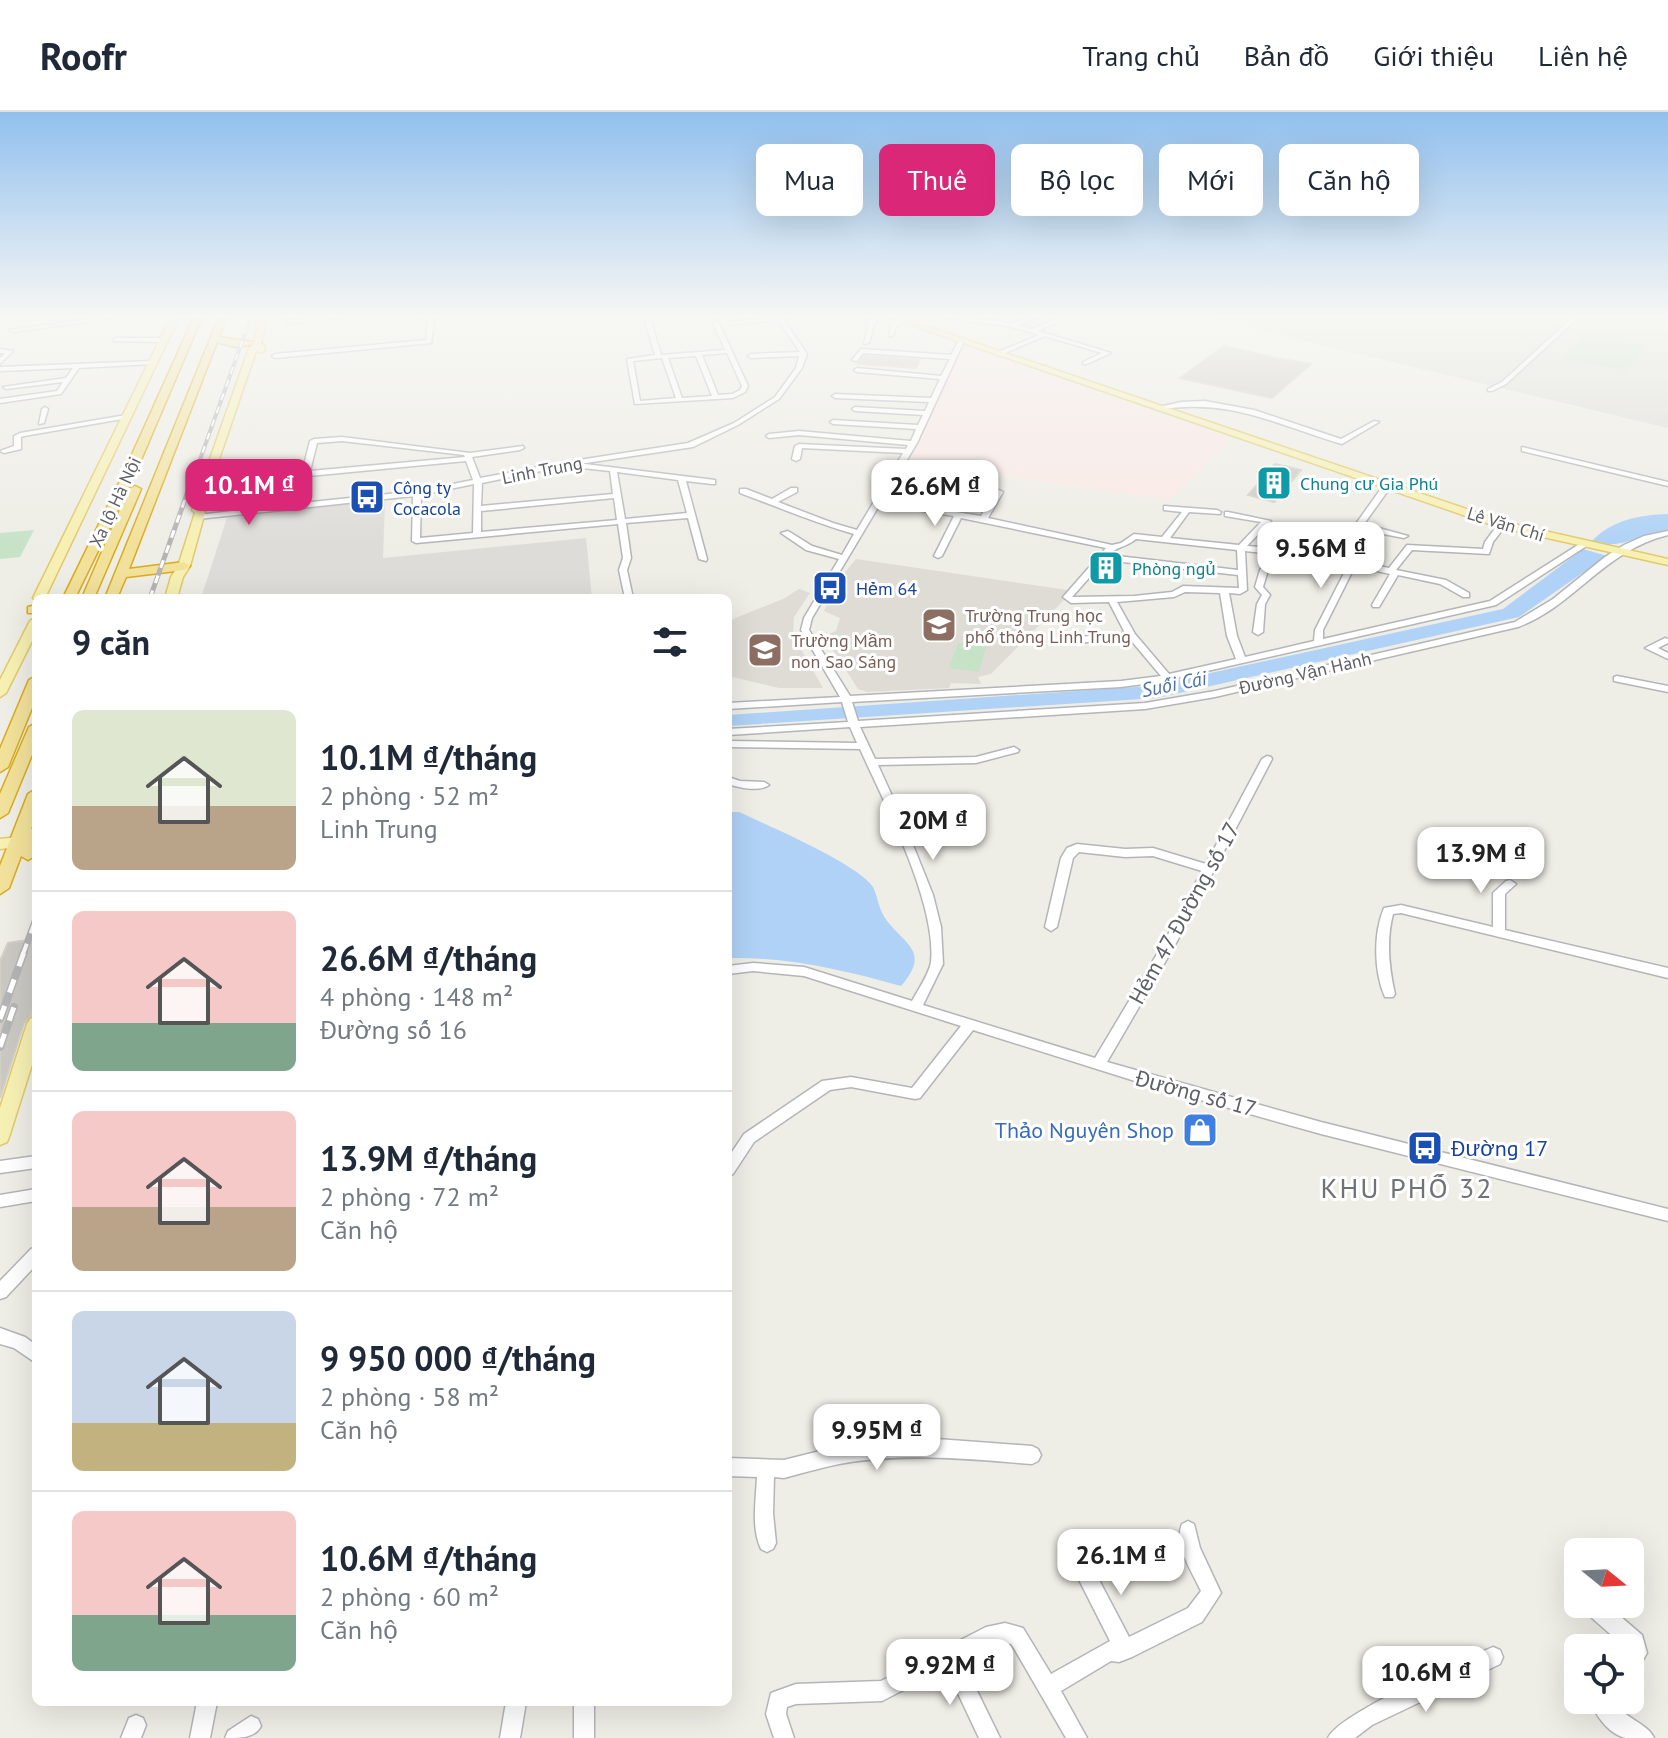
<!DOCTYPE html>
<html lang="vi">
<head>
<meta charset="utf-8">
<style>
  :root { --surface:#fff; --page:#f6f6f7; --text:#1f2937; --muted:#747a83; --line:#e0e1e3; --accent:#db2777 }
  body { margin:0; font-family:"PT Sans",sans-serif; background:var(--page); color:var(--text); height:100vh; display:flex; flex-direction:column; font-size:30px; white-space:nowrap }
  * { box-sizing:border-box; margin:0 }
  p { font-size:26px; color:var(--muted) }
  .icon { flex:none; width:44px; height:44px; fill:none; stroke:currentColor; stroke-width:2; stroke-linecap:round; stroke-linejoin:round }
  .map { position:relative; flex:1; overflow:hidden }
  .sheet { position:absolute; left:32px; top:482px; width:700px; height:1112px; display:flex; flex-direction:column; background:var(--surface); border-radius:12px; box-shadow:0 8px 32px #0002 }
  .sheet>* { flex:none }
  .hud { position:absolute; left:756px; top:32px; width:760px; height:72px; display:flex; gap:16px }
  .needle { width:52px; rotate:108deg }
  .fabs { position:absolute; left:1564px; top:1426px; display:grid; gap:16px }
  .fabs a { display:grid; place-items:center; width:80px; height:80px; border-radius:12px; background:var(--surface); box-shadow:0 8px 32px #0002; font-size:40px }
  .price { position:absolute; translate:-50% -68px; padding:0 18px; border-radius:16px; background:#fff; color:#222; font-size:26px; line-height:52px; filter:drop-shadow(0 2px 4px #0008) }
  .price::after { content:''; position:absolute; left:50%; top:48px; width:24px; height:18px; margin-left:-12px; background:inherit; clip-path:polygon(0 0,100% 0,50% 100%) }
  .price.selected { background:var(--accent); color:#fff }
  ul { padding:0; list-style:none }
  li { display:flex; align-items:center; gap:24px; height:200px; padding:0 40px }
  li+li { border-top:2px solid var(--line) }
  li span { display:grid; place-items:center; flex:none; width:224px; height:160px; border-radius:12px; color:#555 }
  li>.icon { margin-inline-start:auto }
  span .icon { width:96px; height:96px; fill:#fffc; stroke-width:1 }
  li b { font-size:34px }
  h2 { display:flex; justify-content:space-between; align-items:center; height:96px; padding:0 40px; font-size:34px }
  .chip { padding:0 28px; border-radius:12px; background:var(--surface); box-shadow:0 8px 32px #0002; font-size:28px; line-height:72px }
  .chip.selected { background:var(--accent); color:#fff }
  header { display:flex; align-items:center; gap:48px; box-sizing:border-box; height:112px; padding:0 40px; background:var(--surface); border-bottom:2px solid var(--line) }
  header strong { font-size:38px }
  nav { display:flex; gap:44px; margin-inline-start:auto; font-size:28px }
  .map>svg:first-child { display:block }
  .industrial { fill:#dddcd8 }
  .education { fill:#dedcd5 }
  .medical { fill:#f9e8e5 }
  .green { fill:#c6e3c8 }
  .water { fill:#afd2f6 }
  .building { fill:#cac8c3; stroke:#d2cfc5; stroke-width:2 }
  .lines { fill:none; stroke-linecap:round; stroke-linejoin:round }
  .minor-casing { stroke:#b3b5b9; stroke-width:3 }
  .major-casing { stroke:#e2c96b; stroke-width:3 }
  .highway-casing { stroke:#dbab19; stroke-width:3 }
  .minor { fill:#fff; fill-rule:evenodd }
  .major { fill:#f6f0b3; fill-rule:evenodd }
  .highway { fill:#f2e19a; fill-rule:evenodd }
  .rail-far3-casing { stroke:#b4b4b5; stroke-width:4 }
  .rail-far2-casing { stroke:#b4b4b5; stroke-width:5 }
  .rail-far1-casing { stroke:#b4b4b5; stroke-width:7 }
  .rail-casing { stroke:#b4b4b5; stroke-width:8 }
  .rail-far3 { stroke:#fff; stroke-width:2; stroke-dasharray:7; stroke-linecap:butt }
  .rail-far2 { stroke:#fff; stroke-width:3; stroke-dasharray:8; stroke-linecap:butt }
  .rail-far1 { stroke:#fff; stroke-width:4; stroke-dasharray:11; stroke-linecap:butt }
  .rail { stroke:#fff; stroke-width:5; stroke-dasharray:14; stroke-linecap:butt }
  .labels { text-anchor:middle; dominant-baseline:central; stroke-width:6; stroke-linejoin:round; paint-order:stroke }
  .far-street-label { font-size:18px; fill:#5e6065; stroke:#fff }
  .far-culture-label { font-size:18px; fill:#0d838f; stroke:#fff; text-anchor:start }
  .far-transit-label { font-size:18px; fill:#164399; stroke:#fff; text-anchor:start }
  .far-education-label { font-size:18px; fill:#785e54; stroke:#fff; text-anchor:start }
  .far-water-label { font-size:20px; font-style:italic; fill:#4d73a6; stroke:#fff }
  .street-label { font-size:22px; fill:#5e6065; stroke:#fff }
  .shop-label { font-size:22px; fill:#366cbe; stroke:#fff; text-anchor:end }
  .transit-label { font-size:22px; fill:#164399; stroke:#fff; text-anchor:start }
  .near-neighbourhood-label { font-size:28px; letter-spacing:2px; fill:#6f7277; stroke:#fff }
</style>
</head>
<body>
<header>
<strong>Roofr</strong>
<nav><a>Trang chủ</a><a>Bản đồ</a><a>Giới thiệu</a><a>Liên hệ</a></nav>
</header>
<div class="map">
<svg width="1668" height="1626" viewBox="0 0 1668 1626">
  <rect width="100%" height="100%" fill="#eeede6"/>
  <path class="industrial" d="M1206,205H1668V316Z
    M385,387L383,446L586,426L592,486H201L228,403Z"/>
  <path class="education" d="M856,447L1068,478L1063,489L991,562L978,565L981,572L951,571L949,576L867,580L858,577L824,524L836,519L840,506L824,499L841,465Z
    M799,477L810,481L794,505L793,523L823,576H779L728,564V509L783,487Z"/>
  <path class="medical" d="M971,237L1232,327L1170,388L905,350L959,239Z"/>
  <path class="green" d="M1586,222L1646,234L1626,259L1563,247Z
    M34,418L20,445L0,447V421Z
    M958,531L986,535L979,560L949,556Z"/>
  <path class="water" d="M1668,402V418C1640,421 1619,440 1592,429C1612,408 1639,403 1668,402Z
    M1583,437L1607,444L1519,505L1157,586L728,614V603L1151,574L1503,497Z
    M728,700H739C767,713 858,752 873,775C878,785 878,797 887,809C907,834 930,840 901,874C843,858 789,845 728,846Z"/>
  <path class="building" d="M1224,234L1276,246L1311,252L1272,286L1180,266Z
    M864,244L920,248L916,256L858,252Z
    M1275,352L1301,358L1274,390L1248,383Z
    M36,827V887L31,904L24,911L0,986V849L8,831Z"/>
  <g class="lines">
    <defs>
      <path id="minor" d="M105,205H121L13,220L10,218Z
        M326,205L338,206L289,211L286,209Z
        M424,205H430L434,212L431,231L275,246L272,244L275,242L426,228L428,212Z
        M644,205H650L661,243L725,238L713,210L718,209L748,274L745,280L733,286L635,292L627,247L655,243ZM727,241L742,274L740,278L732,282L718,283L702,243ZM696,244L712,284L682,286L668,246ZM662,246L676,286L640,289L633,249Z
        M782,205L807,242L802,256L779,287L738,313L693,335L566,354L482,371L481,394L613,382L610,359L582,356V352H585L715,368V372H712L686,369L707,447L706,449L699,447L688,406L626,411L631,446L627,458L633,486H625L619,458L623,446L618,412L416,431L412,429L413,384L198,407L194,405L198,403L294,392L310,329L314,327L342,325L470,341L523,334L524,336L520,338L472,345L480,366L566,350L688,331L734,311L775,285L796,256L799,244L751,246L748,244L751,242L800,240L778,208L731,212L728,210ZM342,329L464,343L465,345L310,359L317,331ZM466,349L473,368L417,379L302,391L309,364ZM617,360L678,368L687,401L625,407ZM474,372L473,421L420,426L421,383ZM614,386L617,408L481,420V399Z
        M874,205H881L875,210L869,231L864,232L869,209Z
        M903,205H910L896,215L893,224H889L891,213Z
        M940,205H957L1013,211L1030,205H1038L1019,213L1032,217L1061,205H1069L1038,219L1111,241L1087,252H1083V250L1102,241L1045,224L998,244L996,241L1039,223L1012,215Z
        M1573,205H1579L1506,272L1492,279H1488V277L1502,270Z
        M115,226H163L166,228L163,230L113,229Z
        M959,228L964,229L917,331L883,388L981,404L995,380L999,378L1003,380L988,406L1112,433L1121,431L1134,422L1162,425L1182,400L1164,398V394L1217,398L1221,400L1220,402L1189,400L1170,426L1239,433L1261,410L1225,404V400H1228L1271,409L1247,434L1332,440L1338,437L1385,371H1388L1392,373L1364,412L1408,424L1404,426L1373,420L1358,450L1389,456L1407,433L1483,437L1485,430L1499,411L1506,413L1493,430L1489,442L1412,438L1396,458L1446,468L1469,481V485H1463L1440,472L1398,463L1379,495H1373L1372,493L1390,462L1355,454L1323,518V527L1490,489L1581,431L1588,433L1496,493L1159,570L1121,575L852,590L858,609L1145,591L1215,579L1515,510L1553,487L1605,445L1624,433L1644,424L1668,419V423C1603,439 1576,493 1518,515L1215,585L1145,597L860,615L875,647L976,645L1014,635L1019,638L1018,640L976,651L878,653L903,708L933,783L941,815L943,852L923,893L1095,946L1163,832L1202,759L1153,744L1125,745L1079,740L1073,746L1057,815L1051,819L1045,815L1061,746L1067,736L1077,732L1125,737L1153,736L1206,752L1262,647L1267,644L1271,645L1272,647L1175,833L1107,950L1321,1010L1668,1097V1109L1321,1022L1154,975L973,918L920,986L915,987L851,975L830,978L754,1030L733,1062L728,1064V1046L744,1022L822,969L851,965L912,976L961,914L804,864L753,859L728,862V854L753,851L804,855L912,889C918,878 929,862 931,850C937,792 884,690 860,637L728,635V629L857,631L850,615L728,623V617L848,610L842,590L728,597V591L840,585L801,518L804,506L839,447L806,438L781,421L788,419L812,434L842,443L854,422C815,411 778,395 740,381V377H746L772,387L791,376H797V380L778,390L833,411L857,418L903,341L802,336L800,347L796,349L792,347L795,334L799,332L906,337L908,333L799,323L769,326L766,324L769,322L799,319L911,329L916,317L833,312L830,310L833,308L918,313L923,303L855,299L852,297L855,295L925,299L929,290L835,286L832,284L835,282L931,286L940,267L857,260L854,258L857,256L941,264L950,247L863,241L857,249L852,248L861,237L951,243ZM880,392L954,404L934,444L938,446L942,444L961,406L1106,436L1063,485L1071,491L1109,490L1125,521L1067,526L1062,529L1067,532L1129,526L1161,564L1121,569L850,584L809,518L812,506ZM1361,417L1365,420L1315,518L1314,529L1245,545L1237,524L1229,481L1240,482L1247,478L1245,439L1272,442L1260,458L1255,475L1262,483L1257,492L1253,520L1258,523L1263,520L1265,492L1270,483L1263,475L1268,458L1280,443L1336,444L1344,441ZM1136,427L1237,438L1238,458L1109,443C1117,434 1125,436 1136,427ZM1105,448L1238,463L1239,476L1183,474L1172,480L1134,484L1072,485ZM1185,480L1220,481L1227,524L1236,547L1169,562L1135,522L1117,490L1174,485Z
        M0,237L13,239L0,252V246L5,241H0Z
        M151,249L154,251L153,252L79,256L61,282L0,291V287L57,279L63,270L6,277L3,275L66,266L73,256L0,259V255Z
        M1205,289L1254,298L1341,327L1374,309L1379,310L1342,332C1277,313 1229,285 1158,298L1155,296L1181,290Z
        M45,295L48,297L44,311L39,312L42,297Z
        M126,303L128,304V306L24,324L21,325V337L4,341L0,339L14,334V324L20,321Z
        M1522,335L1668,370V374L1522,339Z
        M1665,526L1668,527V531L1658,536L1668,541V547L1645,536Z
        M1617,564L1668,574V580L1614,569V565Z
        M728,665L740,669L764,670L769,673C759,680 740,676 728,672Z
        M1510,768L1516,772L1505,782V818L1668,856V866L1401,801L1393,802C1386,829 1389,856 1395,882L1393,885H1385C1374,860 1373,822 1384,796L1401,793L1493,815V781L1506,769Z
        M36,1044V1056L0,1061V1049Z
        M36,1077V1089L0,1095V1083Z
        M36,1135V1153L6,1185L0,1187V1169L31,1137Z
        M0,1216L25,1225L36,1233V1251L14,1236L0,1232Z
        M937,1327L1032,1334L1038,1337L1041,1343L1038,1349L1032,1352C968,1347 903,1340 839,1352C820,1356 802,1361 784,1366L774,1365L773,1401L776,1431L773,1437L767,1440L761,1437C751,1416 756,1388 757,1365L728,1364V1346L784,1348L840,1334L899,1328Z
        M1188,1409L1194,1412L1200,1436L1221,1481L1202,1510L1132,1545L1119,1550L1111,1549L1061,1579L1087,1626H1066L1015,1538L1011,1532C992,1530 978,1540 962,1548L1000,1626H979L946,1556L882,1589L796,1592L787,1595L786,1602L794,1626H774L766,1602L771,1581L796,1572L881,1569L986,1515L1005,1511L1023,1516L1051,1562L1110,1529L1071,1452L1073,1445L1080,1443L1087,1445L1129,1525L1188,1496L1201,1479C1193,1461 1173,1433 1182,1412Z
        M1592,1492H1606L1642,1523L1647,1541L1637,1558L1630,1561V1536H1626L1592,1506L1589,1499Z
        M1493,1535L1500,1538L1503,1545L1500,1552L1372,1613L1355,1626H1328C1338,1602 1463,1548 1493,1535Z
        M1594,1588H1615L1614,1591C1625,1606 1648,1612 1654,1626C1646,1626 1634,1626 1626,1626C1611,1623 1598,1607 1592,1593Z
        M197,1590H217L210,1626H190Z
        M506,1590H526L520,1626H500Z
        M574,1590H594V1626H574Z
        M136,1603L143,1606L146,1613L141,1626H121L129,1606Z
        M251,1604L258,1607L261,1614C255,1626 240,1626 225,1626L228,1619Z"/>
      <path id="major" d="M171,205H179L45,486H36L35,488L33,486Z
        M259,205H267L261,231L265,235L264,239L260,241L256,239L202,397L205,400L190,454L183,465L177,486H165L171,465L178,454L195,401L192,398L249,236L254,232Z
        M888,205H899L1505,410L1668,447V453L1498,415Z
        M36,505V521L6,581L0,585V568L30,509Z
        M18,725L36,729V739L18,735L0,737V727Z
        M36,905V940L9,1025L7,1030L0,1033V996L27,912L30,907Z"/>
      <path id="highway" d="M194,205H202L132,369L75,486H63L120,369Z
        M219,205H227L219,225L262,231L235,235L217,230L129,457L184,450L190,454L184,458L126,465L117,486H105Z
        M135,374L141,377L94,486H82L129,377Z
        M36,493V501H28V495Z
        M36,564V586L8,655L0,660V637L29,568Z
        M36,611V633L8,701L0,706V682L29,615Z
        M36,677V703L31,717L36,716V743L28,748L21,744L9,776L0,782V754L28,682Z"/>
    </defs>
    <use href="#minor" class="minor-casing"/>
    <use href="#major" class="major-casing"/>
    <use href="#highway" class="highway-casing"/>
    <use href="#minor" class="minor"/>
    <use href="#major" class="major"/>
    <use href="#highway" class="highway"/>
    <defs>
      <path id="rail-far3" d="M193,367L251,205"/>
      <path id="rail-far2" d="M150,486L193,365"/>
      <path id="rail-far1" d="M23,842L36,807"/>
      <path id="rail" d="M0,907L24,840
        M0,935L14,895"/>
    </defs>
    <use href="#rail-far3" class="rail-far3-casing"/>
    <use href="#rail-far2" class="rail-far2-casing"/>
    <use href="#rail-far1" class="rail-far1-casing"/>
    <use href="#rail" class="rail-casing"/>
    <use href="#rail-far3" class="rail-far3"/>
    <use href="#rail-far2" class="rail-far2"/>
    <use href="#rail-far1" class="rail-far1"/>
    <use href="#rail" class="rail"/>
  </g>
  <linearGradient id="sky" x2="0" y2="1"><stop stop-color="#91c0ee"/><stop offset="0.47" stop-color="#f7f7f4"/><stop offset="1" stop-color="#f7f7f4" stop-opacity="0"/></linearGradient>
  <rect width="1668" height="433" fill="url(#sky)"/>
  <defs>
    <symbol id="building-square" viewBox="-11 -11 22 22"><rect x="-9" y="-9" width="18" height="18" rx="4" fill="#0f9aa8" stroke="#fff"/><path d="M-4-6H4V6H1V3H-1V6H-4ZM-2.5-4.3h1.7v1.8h-1.7ZM.8-4.3h1.7v1.8H.8ZM-2.5-1h1.7V.8h-1.7ZM.8-1h1.7V.8H.8Z" fill="#fff"/></symbol>
    <symbol id="bus-square" viewBox="-11 -11 22 22"><rect x="-9" y="-9" width="18" height="18" rx="4" fill="#1a4fb4" stroke="#fff"/><path d="M-5-6H5V4H4V6H2V4H-2V6H-4V4H-5ZM-3.5-4V0h7V-4ZM-3.5 1.2v1.5H-2V1.2ZM2 1.2v1.5H3.5V1.2Z" fill="#fff"/></symbol>
    <symbol id="school-square" viewBox="-11 -11 22 22"><rect x="-9" y="-9" width="18" height="18" rx="4" fill="#8d6e63" stroke="#fff"/><path d="M0-5L7-2L0 1L-7-2ZM-4 1L0 2.5L4 1V4Q0 6-4 4Z" fill="#fff"/></symbol>
    <symbol id="shop-square" viewBox="-11 -11 22 22"><rect x="-9" y="-9" width="18" height="18" rx="4" fill="#3f7fe0" stroke="#fff"/><path d="M-5-2.5h2.3a2.7 3.5 0 0 1 5.4 0H5L5.5 6h-11ZM-1.5-2.5h3a1.5 2.3 0 0 0-3 0Z" fill="#fff"/></symbol>
  </defs>
  <g fill-rule="evenodd">
    <use href="#building-square" x="1254" y="351" width="40" height="40"/>
    <use href="#bus-square" x="347" y="365" width="40" height="40"/>
    <use href="#building-square" x="1086" y="436" width="40" height="40"/>
    <use href="#bus-square" x="810" y="456" width="40" height="40"/>
    <use href="#school-square" x="919" y="493" width="40" height="40"/>
    <use href="#school-square" x="745" y="518" width="40" height="40"/>
    <use href="#shop-square" x="1180" y="998" width="40" height="40"/>
    <use href="#bus-square" x="1405" y="1016" width="40" height="40"/>
  </g>
  <g class="labels">
    <g class="far-street-label">
      <text transform="translate(542 358) rotate(-11)">Linh Trung</text>
      <text transform="translate(115 390) rotate(-65)">Xa lộ Hà Nội</text>
      <text transform="translate(1506 412) rotate(17)">Lê Văn Chí</text>
      <text transform="translate(1305 561) rotate(-13)">Đường Vận Hành</text>
    </g>
    <g class="far-culture-label">
      <text x="1300" y="371">Chung cư Gia Phú</text>
      <text x="1132" y="456">Phòng ngủ</text>
    </g>
    <g class="far-transit-label">
      <text x="393" y="375">Công ty<tspan x="393" dy="21">Cocacola</tspan></text>
      <text x="856" y="476">Hẻm 64</text>
    </g>
    <g class="far-education-label">
      <text x="965" y="503">Trường Trung học<tspan x="965" dy="21">phổ thông Linh Trung</tspan></text>
      <text x="791" y="528">Trường Mầm<tspan x="791" dy="21">non Sao Sáng</tspan></text>
    </g>
    <g class="far-water-label">
      <text transform="translate(1174 572) rotate(-11)">Suối Cái</text>
    </g>
    <g class="street-label">
      <text transform="translate(1184 801) rotate(-61)">Hẻm 47 Đường số 17</text>
      <text transform="translate(1196 981) rotate(15)">Đường số 17</text>
    </g>
    <g class="shop-label">
      <text x="1174" y="1018">Thảo Nguyên Shop</text>
    </g>
    <g class="transit-label">
      <text x="1451" y="1036">Đường 17</text>
    </g>
    <g class="near-neighbourhood-label">
      <text x="1407" y="1075">KHU PHỐ 32</text>
    </g>
  </g>
</svg>
<div class="fabs">
<a><svg class="needle" viewBox="-14 -14 28 28"><path d="M0-13l5 13h-10z" fill="#e53935"/><path d="M0 13l5-13h-10z" fill="#747a83"/></svg></a>
<a><svg class="icon" aria-label="locate" viewBox="0 0 24 24"><circle cx="12" cy="12" r="6"/><path d="M12 2v4M12 18v4M2 12h4M18 12h4"/></svg></a>
</div>
<b class="price selected" style="left:249px;top:415px">10.1M ₫</b>
<b class="price" style="left:935px;top:416px">26.6M ₫</b>
<b class="price" style="left:1321px;top:478px">9.56M ₫</b>
<b class="price" style="left:933px;top:750px">20M ₫</b>
<b class="price" style="left:1481px;top:783px">13.9M ₫</b>
<b class="price" style="left:877px;top:1360px">9.95M ₫</b>
<b class="price" style="left:1121px;top:1485px">26.1M ₫</b>
<b class="price" style="left:950px;top:1595px">9.92M ₫</b>
<b class="price" style="left:1426px;top:1602px">10.6M ₫</b>
<div class="hud">
<a class="chip">Mua</a>
<a class="chip selected">Thuê</a>
<a class="chip">Bộ lọc</a>
<a class="chip">Mới</a>
<a class="chip">Căn hộ</a>
</div>
<section class="sheet">
<h2>9 căn<svg class="icon" aria-label="filters" viewBox="0 0 24 24"><path d="M4 7h16M4 17h16"/><circle cx="9" cy="7" r="2"/><circle cx="15" cy="17" r="2"/></svg></h2>
<ul>
<li><span style="background:linear-gradient(#dfe7d0 60%,#b9a48a 0)"><svg class="icon" aria-label="home" viewBox="0 0 24 24"><path d="M3 11l9-7 9 7M6 9v11h12V9"/></svg></span><div><b>10.1M ₫/tháng</b><p>2 phòng · 52 m²</p><p>Linh Trung</p></div></li>
<li><span style="background:linear-gradient(#f6c9c9 70%,#7fa58c 0)"><svg class="icon" aria-label="home" viewBox="0 0 24 24"><path d="M3 11l9-7 9 7M6 9v11h12V9"/></svg></span><div><b>26.6M ₫/tháng</b><p>4 phòng · 148 m²</p><p>Đường số 16</p></div></li>
<li><span style="background:linear-gradient(#f6c9c9 60%,#b9a48a 0)"><svg class="icon" aria-label="home" viewBox="0 0 24 24"><path d="M3 11l9-7 9 7M6 9v11h12V9"/></svg></span><div><b>13.9M ₫/tháng</b><p>2 phòng · 72 m²</p><p>Căn hộ</p></div></li>
<li><span style="background:linear-gradient(#c9d6e8 70%,#c2b280 0)"><svg class="icon" aria-label="home" viewBox="0 0 24 24"><path d="M3 11l9-7 9 7M6 9v11h12V9"/></svg></span><div><b>9 950 000 ₫/tháng</b><p>2 phòng · 58 m²</p><p>Căn hộ</p></div></li>
<li><span style="background:linear-gradient(#f6c9c9 65%,#7fa58c 0)"><svg class="icon" aria-label="home" viewBox="0 0 24 24"><path d="M3 11l9-7 9 7M6 9v11h12V9"/></svg></span><div><b>10.6M ₫/tháng</b><p>2 phòng · 60 m²</p><p>Căn hộ</p></div></li>
</ul>
</section>
</div>
</body>
</html>
